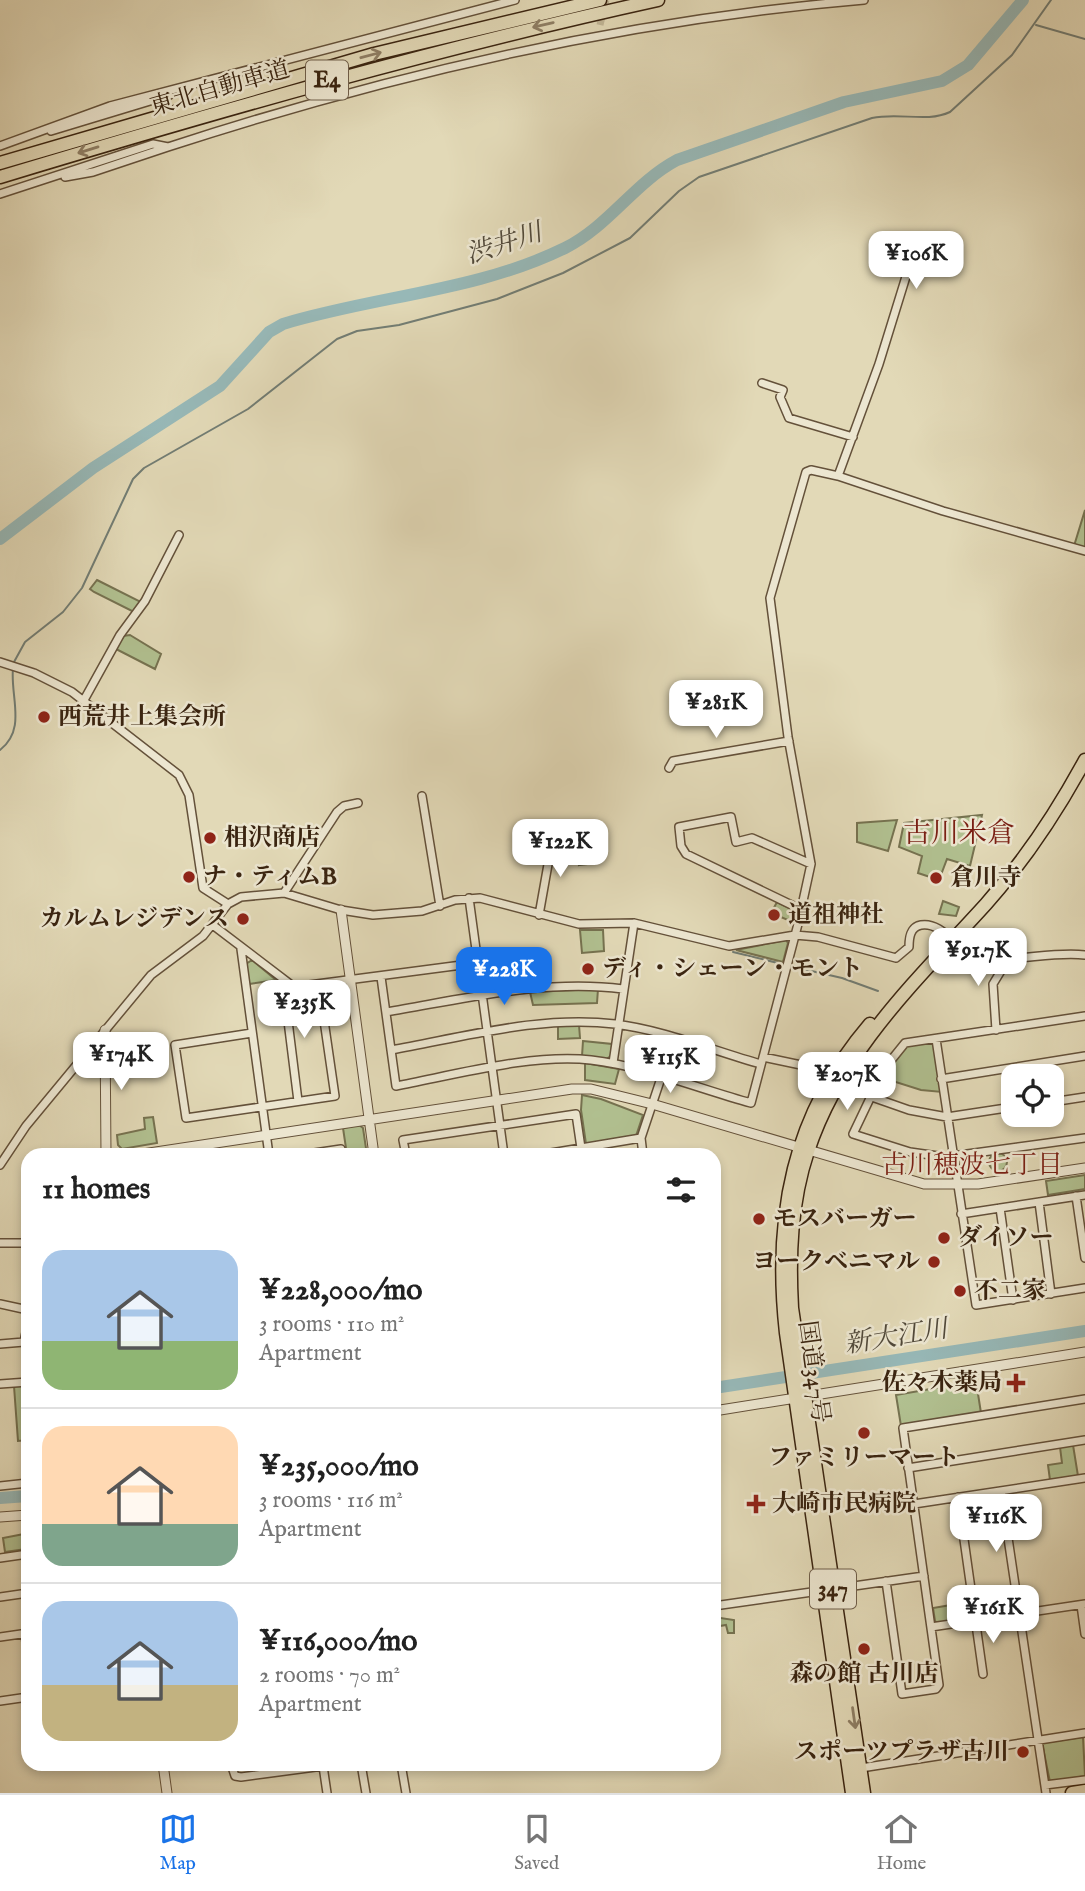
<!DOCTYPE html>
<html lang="en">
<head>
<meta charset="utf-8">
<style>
  :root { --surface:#fff; --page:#f2f2f2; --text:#222; --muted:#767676; --line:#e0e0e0; --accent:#1a73e8 }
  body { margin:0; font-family:"IM FELL English","Noto Serif JP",serif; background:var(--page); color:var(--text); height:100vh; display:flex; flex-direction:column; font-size:26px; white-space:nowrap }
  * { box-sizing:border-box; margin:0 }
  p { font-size:23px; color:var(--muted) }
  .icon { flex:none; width:38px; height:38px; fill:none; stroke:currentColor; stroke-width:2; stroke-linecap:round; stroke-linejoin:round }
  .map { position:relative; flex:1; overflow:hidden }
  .panel { position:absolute; left:21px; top:1148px; width:700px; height:623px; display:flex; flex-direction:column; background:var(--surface); border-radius:21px; box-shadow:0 4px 10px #0003 }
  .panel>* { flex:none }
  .tools { position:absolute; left:1001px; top:1064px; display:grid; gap:14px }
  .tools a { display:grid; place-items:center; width:63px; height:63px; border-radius:14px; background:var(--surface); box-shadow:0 4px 10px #0003; font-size:35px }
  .price { position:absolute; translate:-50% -60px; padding:0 16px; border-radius:14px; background:#fff; color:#222; font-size:23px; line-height:46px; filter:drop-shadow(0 2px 4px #0008) }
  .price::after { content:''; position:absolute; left:50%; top:42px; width:21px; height:16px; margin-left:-10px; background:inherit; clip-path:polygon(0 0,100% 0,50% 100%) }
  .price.current { background:var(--accent); color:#fff }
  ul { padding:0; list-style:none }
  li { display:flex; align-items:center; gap:21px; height:175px; padding:0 21px }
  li+li { border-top:2px solid var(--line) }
  li span { display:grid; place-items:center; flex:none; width:196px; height:140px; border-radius:21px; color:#555 }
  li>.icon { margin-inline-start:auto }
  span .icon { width:84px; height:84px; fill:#fffc; stroke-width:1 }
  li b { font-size:30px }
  h2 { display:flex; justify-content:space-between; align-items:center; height:84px; padding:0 21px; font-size:30px }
  .tabs { display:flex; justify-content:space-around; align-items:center; height:98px; border-top:2px solid var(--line); background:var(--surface); font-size:19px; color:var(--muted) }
  .tabs a { display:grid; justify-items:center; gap:4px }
  .tabs .current { color:var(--accent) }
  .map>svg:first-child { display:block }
  .green { fill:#b1c090; stroke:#767250; stroke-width:2 }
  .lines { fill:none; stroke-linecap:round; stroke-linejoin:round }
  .stream { stroke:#727d74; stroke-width:2 }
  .river { stroke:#97b8b7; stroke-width:12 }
  .minor-tunnel { stroke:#c0b596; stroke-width:7; stroke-dasharray:7 3.5; stroke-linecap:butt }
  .minor-casing { stroke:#64513a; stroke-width:10 }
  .tertiary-casing { stroke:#64513a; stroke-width:11 }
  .trunk-casing { stroke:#3a2410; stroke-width:15 }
  .motorway-casing { stroke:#3a2410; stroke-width:15 }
  .minor { stroke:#ece6d0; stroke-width:7 }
  .tertiary { stroke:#ece6d0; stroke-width:9 }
  .trunk { stroke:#e2d9b7; stroke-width:12 }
  .motorway { stroke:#e2d9b7; stroke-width:12 }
  .oneway { stroke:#8e7e64 }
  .poi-dot { fill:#8f2418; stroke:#ece6d0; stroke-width:2.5 }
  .labels { text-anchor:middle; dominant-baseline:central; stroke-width:5; stroke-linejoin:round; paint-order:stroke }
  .shield { fill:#ece6d0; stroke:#6f5e4a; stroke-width:2 }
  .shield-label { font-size:23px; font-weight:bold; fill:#3a2410 }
  .street-label { font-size:24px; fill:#3a2410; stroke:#ece6d0 }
  .poi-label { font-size:24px; font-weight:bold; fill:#3a2410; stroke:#ece6d0; text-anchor:start }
  .water-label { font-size:26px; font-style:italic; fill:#51493a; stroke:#ece6d0 }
  .neighbourhood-label { font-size:26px; fill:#7a1f14; stroke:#ece6d0 }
  .quarter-label { font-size:28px; fill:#7a1f14; stroke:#ece6d0 }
</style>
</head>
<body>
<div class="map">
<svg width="1085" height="1793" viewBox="0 0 1085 1793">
  <rect width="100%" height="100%" fill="#e2d9b7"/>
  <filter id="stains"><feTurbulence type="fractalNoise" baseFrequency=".00286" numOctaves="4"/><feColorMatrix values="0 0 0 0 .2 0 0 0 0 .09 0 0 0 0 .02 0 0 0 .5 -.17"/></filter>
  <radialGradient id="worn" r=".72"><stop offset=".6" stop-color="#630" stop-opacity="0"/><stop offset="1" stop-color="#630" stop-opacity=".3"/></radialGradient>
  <path class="green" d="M1085,510V549L1074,546Z
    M97,580L139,601V607L134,612L94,592L90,589Z
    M130,635L161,654L155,669L116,649L123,636Z
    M982,815L970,866L947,859L939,880L918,873L922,856L899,847L904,823Z
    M897,820L888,851L857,842V823Z
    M584,826L600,828L595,863L579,865Z
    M943,901L959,907L956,916L939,914Z
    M777,902L798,912L795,923L771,913Z
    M580,930H603L604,951L582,953Z
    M977,932L1002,945L1001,948L977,945L975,942Z
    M786,940L788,943L783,962L736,950Z
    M252,960L276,980L249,984L246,964Z
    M598,989L597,1003L533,1005L530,992Z
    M579,1025L580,1038L558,1039V1026Z
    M583,1041L612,1044L611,1056L606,1059L582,1056Z
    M929,1041L935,1045L942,1092L921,1090L883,1078L905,1046Z
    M585,1063L619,1069L615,1084L585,1080Z
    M582,1095L601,1099L643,1115L636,1136L586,1144L581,1110Z
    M153,1117L157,1143L122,1149L118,1145L117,1135L145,1129L144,1118Z
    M359,1125L363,1128L367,1155H347L343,1128Z
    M989 1162a9 9 0 1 1 18 0a9 9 0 1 1-18 0Z
    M1085,1175V1189L1048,1195L1046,1181Z
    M976,1381L981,1413L901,1426L896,1395Z
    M14,1386H28V1440L18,1441Z
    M1073,1445L1078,1476L1050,1480L1048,1465L1062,1463L1060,1447Z
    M24,1534L26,1549L5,1552L3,1538Z
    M951,1605L953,1622L939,1624L935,1621L933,1608Z
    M714,1617L734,1620V1633H728L726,1625L714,1627Z
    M1083,1737L1085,1776L1050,1782L1042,1743Z"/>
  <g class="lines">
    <path class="stream" d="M1036,25L1085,39
      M14,662L25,642L63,612L82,588L133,479L144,468L248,409L337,339L357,331L399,325L497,299L563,273L630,238L679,191L699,177L872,118C900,112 926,123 950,112L1012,55L1051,0
      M0,750C27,729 10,697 13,668
      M980,932L1006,946
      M733,952L782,964
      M794,967L842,978L878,991"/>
    <path class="river" d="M0,539L93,468L220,386L269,332L283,324C375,296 478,291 565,248C609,226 634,183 677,160L844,102L942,81L968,65L1023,0
      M714,1388L1085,1331
      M0,1498L28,1496"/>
    <path class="minor-tunnel" d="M600,25L606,0"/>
    <defs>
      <path id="minor" d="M51,131L170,95
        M0,146L110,106L515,0
        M65,177L93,172L168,147
        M0,194L153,144L168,147C395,73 626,20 864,0
        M762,383L783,390L780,397L789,418L853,437
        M838,476L943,511L1085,551
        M0,662L34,673L72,692L179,775L189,795L203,888L228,904
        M84,700L120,635L145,601L179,535
        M669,768L673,761L789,741
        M422,796L440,906
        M284,893L337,812L344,806L358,803
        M469,898L504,1155
        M802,910L686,854L681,846L679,827L731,817L736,842L752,838L811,864
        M539,915L552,842
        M214,926L294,987L477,963
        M241,949L269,1155
        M381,977L396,1086C454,1075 534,1053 591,1060C643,1066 700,1089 751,1103L798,924L811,864L788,737L770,598L806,472L811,470L838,476L879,364L917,241
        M283,981L298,1101
        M386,1012C464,999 544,979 623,989
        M1085,1016L905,1043L884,1069L853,1134L910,1152L945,1157L1085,1138
        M996,1030L993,984L1010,956
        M252,1033L175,1045L186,1118L335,1096L319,986
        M936,1039L976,1305L1085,1288
        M391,1050C464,1037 541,1015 615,1024C664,1030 714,1051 761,1064
        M763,1057L820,1069L833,1075
        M613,1063L634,923
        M941,1079L1085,1056
        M869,1096L909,1110L947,1117L1013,1107
        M1052,1102L1085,1097
        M301,1155L341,1149L342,1155
        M406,1155L403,1140L576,1114L581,1148
        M539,1155L641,1138
        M643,1155L641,1138L661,1078
        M0,1165L26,1126L151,975L203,936L228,904L241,897L284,893L341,910L373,915L422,911L455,900L480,898L579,924L634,923L729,946L795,935L818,937L896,958L909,947C909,938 910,927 921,925C942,921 958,951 976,956C1004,965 1053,950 1085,955
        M1076,1196L1085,1258
        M1039,1202L1051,1294
        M1000,1208L1013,1300
        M961,1214L1085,1195
        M0,1243H28
        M0,1304L28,1310
        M0,1344L24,1342L28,1323
        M0,1384L28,1382
        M908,1468L1085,1440
        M0,1486L28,1483
        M1001,1491L1046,1793
        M958,1497L983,1674
        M914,1504L1085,1478
        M0,1558L28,1554
        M886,1581L902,1694L936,1689L939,1685L903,1428L1085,1399
        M0,1597L28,1593
        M1081,1605L1085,1634
        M714,1606L924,1576
        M931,1627L1085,1604
        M25,1633L28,1661
        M0,1637L28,1633
        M0,1701L28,1697
        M231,1764L235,1776L241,1777L338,1764
        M361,1764L366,1793
        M401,1764L406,1793
        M323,1766L327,1793
        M861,1768L1085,1733
        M1045,1785L1085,1780"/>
      <path id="tertiary" d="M341,910L374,1155
        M105,1030L106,1155
        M136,1155L572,1089H591L652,1104L924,1184H978L1085,1168
        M714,1411L1085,1352
        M0,1517L28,1515
        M163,1764L167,1793"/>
      <path id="trunk" d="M852,1793L786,1333C773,1217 792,1115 870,1024
        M864,1793L792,1308C789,1255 791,1202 808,1151C841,1051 917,980 986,904C1024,861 1058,810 1085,760
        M1072,1793L1085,1791"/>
      <path id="motorway" d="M0,163L374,54L600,0
        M0,177C218,111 435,49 658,0"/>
    </defs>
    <use href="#minor" class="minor-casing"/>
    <use href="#tertiary" class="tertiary-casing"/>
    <use href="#trunk" class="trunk-casing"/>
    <use href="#motorway" class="motorway-casing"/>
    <use href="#minor" class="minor"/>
    <use href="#tertiary" class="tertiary"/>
    <use href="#trunk" class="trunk"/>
    <use href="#motorway" class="motorway"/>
  </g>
  <defs><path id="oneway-shaft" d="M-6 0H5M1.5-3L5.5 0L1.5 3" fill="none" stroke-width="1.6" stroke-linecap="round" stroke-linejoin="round" transform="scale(1.75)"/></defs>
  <g class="oneway">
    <use href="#oneway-shaft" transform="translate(543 25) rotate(167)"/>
    <use href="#oneway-shaft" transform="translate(371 55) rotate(-15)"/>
    <use href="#oneway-shaft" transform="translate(88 150) rotate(163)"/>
    <use href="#oneway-shaft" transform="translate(854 1718) rotate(82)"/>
  </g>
  <g class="poi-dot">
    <circle cx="44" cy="717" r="7"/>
    <circle cx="210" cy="838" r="7"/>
    <circle cx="189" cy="877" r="7"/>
    <circle cx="936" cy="878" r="7"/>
    <circle cx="774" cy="915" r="7"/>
    <circle cx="243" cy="919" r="7"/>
    <circle cx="588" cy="969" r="7"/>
    <circle cx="759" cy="1219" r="7"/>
    <circle cx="944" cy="1238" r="7"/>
    <circle cx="934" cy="1262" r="7"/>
    <circle cx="960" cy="1291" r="7"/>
    <path d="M1012.5 1372.5h7v7h7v7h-7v7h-7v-7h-7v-7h7z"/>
    <circle cx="864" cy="1433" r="7"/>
    <path d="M752.5 1493.5h7v7h7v7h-7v7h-7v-7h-7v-7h7z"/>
    <circle cx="864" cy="1649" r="7"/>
    <circle cx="1023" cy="1752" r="7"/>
  </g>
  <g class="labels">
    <g class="shield">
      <rect x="306" y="60.5" width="42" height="39" rx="5"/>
      <rect x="810" y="1569.5" width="46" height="39" rx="5"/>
    </g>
    <g class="shield-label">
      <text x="327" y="80">E4</text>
      <text x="833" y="1589">347</text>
    </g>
    <g class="street-label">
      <text transform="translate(220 89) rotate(-16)">東北自動車道</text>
      <text transform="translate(813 1372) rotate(82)">国道347号</text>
    </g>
    <g class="poi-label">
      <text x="58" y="717">西荒井上集会所</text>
      <text x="224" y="838">相沢商店</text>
      <text x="203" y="877">ナ・ティムB</text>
      <text x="950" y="878">倉川寺</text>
      <text x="788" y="915">道祖神社</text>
      <text x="229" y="919" text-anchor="end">カルムレジデンス</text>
      <text x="602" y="969">ディ・シェーン・モント</text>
      <text x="773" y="1219">モスバーガー</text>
      <text x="958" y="1238">ダイソー</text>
      <text x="920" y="1262" text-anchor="end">ヨークベニマル</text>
      <text x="974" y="1291">不二家</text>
      <text x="1002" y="1383" text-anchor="end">佐々木薬局</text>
      <text x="864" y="1458" text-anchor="middle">ファミリーマート</text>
      <text x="772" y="1504">大崎市民病院</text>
      <text x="864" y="1674" text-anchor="middle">森の館 古川店</text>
      <text x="1009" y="1752" text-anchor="end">スポーツプラザ古川</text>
    </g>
    <g class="water-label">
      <text transform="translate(504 244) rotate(-18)">渋井川</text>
      <text transform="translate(896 1337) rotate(-9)">新大江川</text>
    </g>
    <g class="neighbourhood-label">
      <text x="972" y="1165">古川穂波七丁目</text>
    </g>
    <g class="quarter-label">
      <text x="959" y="834">古川米倉</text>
    </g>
  </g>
  <rect width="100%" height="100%" filter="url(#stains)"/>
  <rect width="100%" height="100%" fill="url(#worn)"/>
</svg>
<div class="tools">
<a><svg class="icon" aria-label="locate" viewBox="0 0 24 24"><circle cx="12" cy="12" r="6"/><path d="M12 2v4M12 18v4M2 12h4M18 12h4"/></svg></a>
</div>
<b class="price" style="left:916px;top:291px">¥106K</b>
<b class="price" style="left:716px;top:740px">¥281K</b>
<b class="price" style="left:560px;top:879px">¥122K</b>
<b class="price" style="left:978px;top:988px">¥91.7K</b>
<b class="price current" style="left:504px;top:1007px">¥228K</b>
<b class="price" style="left:304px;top:1040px">¥235K</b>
<b class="price" style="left:121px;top:1092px">¥174K</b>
<b class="price" style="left:670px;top:1095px">¥115K</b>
<b class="price" style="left:847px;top:1112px">¥207K</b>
<b class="price" style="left:996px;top:1554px">¥116K</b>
<b class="price" style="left:993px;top:1645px">¥161K</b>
<section class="panel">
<h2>11 homes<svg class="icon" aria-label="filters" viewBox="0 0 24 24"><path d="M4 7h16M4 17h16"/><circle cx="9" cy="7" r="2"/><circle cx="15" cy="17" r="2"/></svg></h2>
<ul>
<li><span style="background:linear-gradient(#a9c7e8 65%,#8fb573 0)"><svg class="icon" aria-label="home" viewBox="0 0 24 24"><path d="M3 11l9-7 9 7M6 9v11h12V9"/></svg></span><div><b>¥228,000/mo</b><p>3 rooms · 110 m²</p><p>Apartment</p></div></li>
<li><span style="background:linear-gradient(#ffd9b3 70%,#7fa58c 0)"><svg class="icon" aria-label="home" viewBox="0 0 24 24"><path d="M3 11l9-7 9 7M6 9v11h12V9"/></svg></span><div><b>¥235,000/mo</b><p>3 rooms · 116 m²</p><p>Apartment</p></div></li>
<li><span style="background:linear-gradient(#a9c7e8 60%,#c2b280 0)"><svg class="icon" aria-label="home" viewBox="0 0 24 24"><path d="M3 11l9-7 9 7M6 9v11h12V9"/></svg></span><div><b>¥116,000/mo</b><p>2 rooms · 70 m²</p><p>Apartment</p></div></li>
</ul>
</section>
</div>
<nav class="tabs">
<a class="current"><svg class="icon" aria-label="map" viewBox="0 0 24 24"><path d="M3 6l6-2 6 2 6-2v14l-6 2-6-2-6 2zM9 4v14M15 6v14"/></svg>Map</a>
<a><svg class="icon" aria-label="saved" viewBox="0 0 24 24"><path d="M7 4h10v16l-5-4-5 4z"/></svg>Saved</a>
<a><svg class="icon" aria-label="home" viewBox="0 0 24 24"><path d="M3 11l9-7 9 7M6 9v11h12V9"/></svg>Home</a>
</nav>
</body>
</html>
